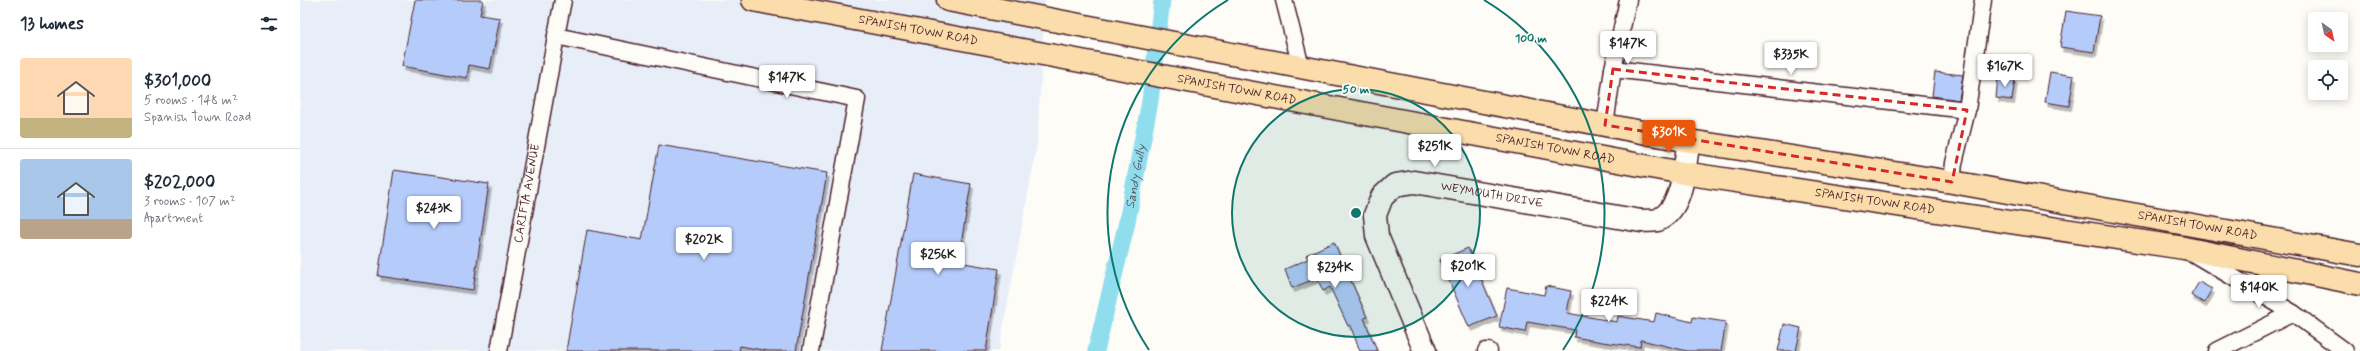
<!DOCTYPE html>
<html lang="en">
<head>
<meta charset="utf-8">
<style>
  :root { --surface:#fff; --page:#f6f6f7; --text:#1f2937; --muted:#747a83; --line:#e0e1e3; --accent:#ea580c }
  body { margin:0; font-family:Mynerve,sans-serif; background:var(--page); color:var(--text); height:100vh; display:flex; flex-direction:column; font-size:15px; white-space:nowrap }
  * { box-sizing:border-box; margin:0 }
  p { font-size:13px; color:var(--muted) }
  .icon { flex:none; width:22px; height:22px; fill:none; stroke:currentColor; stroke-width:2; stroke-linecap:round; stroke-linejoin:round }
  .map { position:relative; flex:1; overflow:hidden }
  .drawer { display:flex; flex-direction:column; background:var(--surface); width:300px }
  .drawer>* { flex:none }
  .needle { width:26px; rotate:147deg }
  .controls { position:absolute; left:2008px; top:12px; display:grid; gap:8px }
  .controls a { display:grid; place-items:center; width:40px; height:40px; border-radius:4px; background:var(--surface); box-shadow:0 2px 10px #0003; font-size:20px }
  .price { position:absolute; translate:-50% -34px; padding:0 9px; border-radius:4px; background:#fff; color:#222; font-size:13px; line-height:26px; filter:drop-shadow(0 1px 2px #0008) }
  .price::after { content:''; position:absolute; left:50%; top:24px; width:12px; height:9px; margin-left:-6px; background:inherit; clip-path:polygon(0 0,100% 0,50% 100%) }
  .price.current { background:var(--accent); color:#fff }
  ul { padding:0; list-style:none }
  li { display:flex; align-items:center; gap:12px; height:100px; padding:0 20px }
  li+li { border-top:1px solid var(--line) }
  li span { display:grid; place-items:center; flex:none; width:112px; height:80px; border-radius:4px; color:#555 }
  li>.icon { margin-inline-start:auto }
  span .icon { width:48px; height:48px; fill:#fffc; stroke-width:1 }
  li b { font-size:17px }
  h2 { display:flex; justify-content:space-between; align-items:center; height:48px; padding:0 20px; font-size:17px }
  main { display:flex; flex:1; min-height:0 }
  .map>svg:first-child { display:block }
  .built { fill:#e7eef8 }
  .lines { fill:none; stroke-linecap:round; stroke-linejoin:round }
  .canal { stroke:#8fdded; stroke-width:17 }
  .building { fill:#b5ccfb; stroke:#4a1f2b; filter:url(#shadow) }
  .street-casing { stroke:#4a1f2b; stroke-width:19 }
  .secondary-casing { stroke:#4a1f2b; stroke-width:25 }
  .highway-casing { stroke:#4a1f2b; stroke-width:25 }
  .street { stroke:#fdfcf7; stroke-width:16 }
  .secondary { stroke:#fdfcf7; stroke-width:22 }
  .highway { stroke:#fbddab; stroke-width:22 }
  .marked { fill:none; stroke:#d62828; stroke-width:3; stroke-dasharray:8 5; stroke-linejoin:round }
  .ring { fill:none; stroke:#0f766e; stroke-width:2 }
  .labels { text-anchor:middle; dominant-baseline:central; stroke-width:3.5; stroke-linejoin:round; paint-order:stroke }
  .street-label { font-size:12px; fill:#4a1f2b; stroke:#fdfcf7 }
  .water-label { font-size:13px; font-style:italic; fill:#5f5865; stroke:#fdfcf7 }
  .centre { fill:#0f766e; stroke:#fdfcf7; stroke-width:2 }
  .ring-label { font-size:12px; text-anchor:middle; font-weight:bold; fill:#0f766e; stroke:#fdfcf7; stroke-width:3.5; stroke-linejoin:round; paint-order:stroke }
</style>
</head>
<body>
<main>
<section class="drawer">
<h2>13 homes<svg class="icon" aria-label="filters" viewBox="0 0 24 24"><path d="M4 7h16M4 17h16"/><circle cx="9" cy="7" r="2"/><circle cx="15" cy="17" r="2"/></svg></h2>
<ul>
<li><span style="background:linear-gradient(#ffd9b3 75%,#c2b280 0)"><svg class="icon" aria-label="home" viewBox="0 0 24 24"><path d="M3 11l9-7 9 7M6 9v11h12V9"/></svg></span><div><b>$301,000</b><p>5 rooms · 148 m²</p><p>Spanish Town Road</p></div></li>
<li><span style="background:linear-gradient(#a9c7e8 75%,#b9a48a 0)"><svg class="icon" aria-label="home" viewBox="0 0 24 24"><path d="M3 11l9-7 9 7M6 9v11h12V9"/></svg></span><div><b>$202,000</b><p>3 rooms · 107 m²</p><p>Apartment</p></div></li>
</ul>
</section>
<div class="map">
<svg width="2060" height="351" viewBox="0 0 2060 351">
  <defs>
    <filter id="shadow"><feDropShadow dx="2.5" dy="4.5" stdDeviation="0" flood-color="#0004"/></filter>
  </defs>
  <rect width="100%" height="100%" fill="#fdfcf7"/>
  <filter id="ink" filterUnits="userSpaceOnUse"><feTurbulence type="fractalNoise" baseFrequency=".025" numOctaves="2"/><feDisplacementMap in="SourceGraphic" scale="8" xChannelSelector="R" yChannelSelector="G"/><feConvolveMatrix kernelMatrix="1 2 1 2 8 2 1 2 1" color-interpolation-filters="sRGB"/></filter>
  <g filter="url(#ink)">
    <path class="built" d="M0,0H745L737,144L699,351H0Z"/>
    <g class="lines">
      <path class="canal" id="s1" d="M796,351L827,222L850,101L862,0"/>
    </g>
    <path class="building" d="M115,0H183L180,15L200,18L190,69L169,65L167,78L102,66Z
      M1766,11L1800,16L1794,52L1760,47Z
      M1635,72L1663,75L1659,100L1632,96Z
      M1750,72L1774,76L1769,106L1745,102Z
      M1698,77L1715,79L1712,100L1696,98Z
      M359,145L527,173L496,351H468L440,346L439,351H266L287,230L342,240Z
      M94,170L189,184L173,290L78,276Z
      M613,174L671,184L658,262L699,269L686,351H582Z
      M1034,242L1067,317L1064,318L1077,351H1060L1050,325L1048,326L1030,287L1023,291L1017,278L992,288L985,269L1008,259L1006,255Z
      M1168,248L1197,316L1169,327L1140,260Z
      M1899,282L1912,289L1904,303L1891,295Z
      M1246,286L1271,291L1267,313L1317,322L1318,316L1354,322L1356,313L1392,322L1393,317L1426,322L1421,351H1387L1341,340L1340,347L1302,342L1274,337L1275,330L1227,322L1225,332L1199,327L1207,288L1244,295Z
      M1484,324L1501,328L1496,351H1478Z"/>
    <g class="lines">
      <defs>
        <g id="street">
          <path d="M263,0L256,36L557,99L511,351"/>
          <path d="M984,0L1001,67"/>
          <path d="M1313,69L1667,110"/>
          <path d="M1305,125L1313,69L1328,0"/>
          <path d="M1652,182L1654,163L1667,110L1683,0"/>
          <path d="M1894,254L1993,313L2045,351"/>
          <path id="s2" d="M199,351L256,36"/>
          <path d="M1186,351H1189"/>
          <path d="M1917,351L1993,313"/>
        </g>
        <g id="secondary">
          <path id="s3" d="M1125,351L1077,236L1075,215L1082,197L1095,185L1114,182L1341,221C1346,220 1355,222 1360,219C1384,206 1384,166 1389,141"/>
        </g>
        <g id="highway">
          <path id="s4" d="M453,0L1383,173L1884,248L2060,284"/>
          <path id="s5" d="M648,0L1389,141L1652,182L2060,255"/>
        </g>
      </defs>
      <use href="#street" class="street-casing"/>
      <use href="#secondary" class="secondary-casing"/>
      <use href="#highway" class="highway-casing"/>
      <use href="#street" class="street"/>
      <use href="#secondary" class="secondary"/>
      <use href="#highway" class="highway"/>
    </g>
  </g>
  <path class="marked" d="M1313,69L1667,110L1652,182L1305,125Z"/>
  <circle cx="1056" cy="213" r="124" fill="#0f766e" fill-opacity=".12"/>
  <g class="ring">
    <circle cx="1056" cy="213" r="124"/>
    <path d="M849 350A248 248 0 0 1 928 0M1184 0A248 248 0 0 1 1263 350"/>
  </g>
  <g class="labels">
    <g class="street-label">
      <text stroke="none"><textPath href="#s4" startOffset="168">SPANISH TOWN ROAD</textPath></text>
      <text stroke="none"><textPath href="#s4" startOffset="492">SPANISH TOWN ROAD</textPath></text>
      <text stroke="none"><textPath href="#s4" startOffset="816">SPANISH TOWN ROAD</textPath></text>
      <text stroke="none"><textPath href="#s2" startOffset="160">CARIFTA AVENUE</textPath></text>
      <text stroke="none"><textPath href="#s3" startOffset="281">WEYMOUTH DRIVE</textPath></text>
      <text stroke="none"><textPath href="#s4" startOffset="1140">SPANISH TOWN ROAD</textPath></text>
      <text stroke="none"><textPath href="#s5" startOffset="1270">SPANISH TOWN ROAD</textPath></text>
    </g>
    <g class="water-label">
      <text stroke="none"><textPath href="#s1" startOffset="179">Sandy Gully</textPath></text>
    </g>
  </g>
  <circle cx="1056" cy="213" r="6" class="centre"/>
  <g class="ring-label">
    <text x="1231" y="42">100 m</text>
    <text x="1056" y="93">50 m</text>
  </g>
</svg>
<div class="controls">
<a><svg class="needle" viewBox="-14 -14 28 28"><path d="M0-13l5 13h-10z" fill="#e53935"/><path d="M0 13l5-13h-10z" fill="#747a83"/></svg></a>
<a><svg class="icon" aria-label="locate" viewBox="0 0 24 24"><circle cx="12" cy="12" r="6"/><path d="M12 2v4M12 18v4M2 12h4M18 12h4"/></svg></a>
</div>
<b class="price" style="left:1328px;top:65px">$147K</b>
<b class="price" style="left:1491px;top:76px">$335K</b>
<b class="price" style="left:1705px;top:88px">$167K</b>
<b class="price" style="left:487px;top:99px">$147K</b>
<b class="price current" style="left:1369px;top:154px">$301K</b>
<b class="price" style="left:1135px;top:168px">$251K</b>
<b class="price" style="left:134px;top:230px">$243K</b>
<b class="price" style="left:404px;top:261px">$202K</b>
<b class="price" style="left:638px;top:276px">$256K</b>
<b class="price" style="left:1168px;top:288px">$201K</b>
<b class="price" style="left:1035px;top:289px">$234K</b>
<b class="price" style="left:1959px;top:309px">$140K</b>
<b class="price" style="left:1309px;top:323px">$224K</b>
</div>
</main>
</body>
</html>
